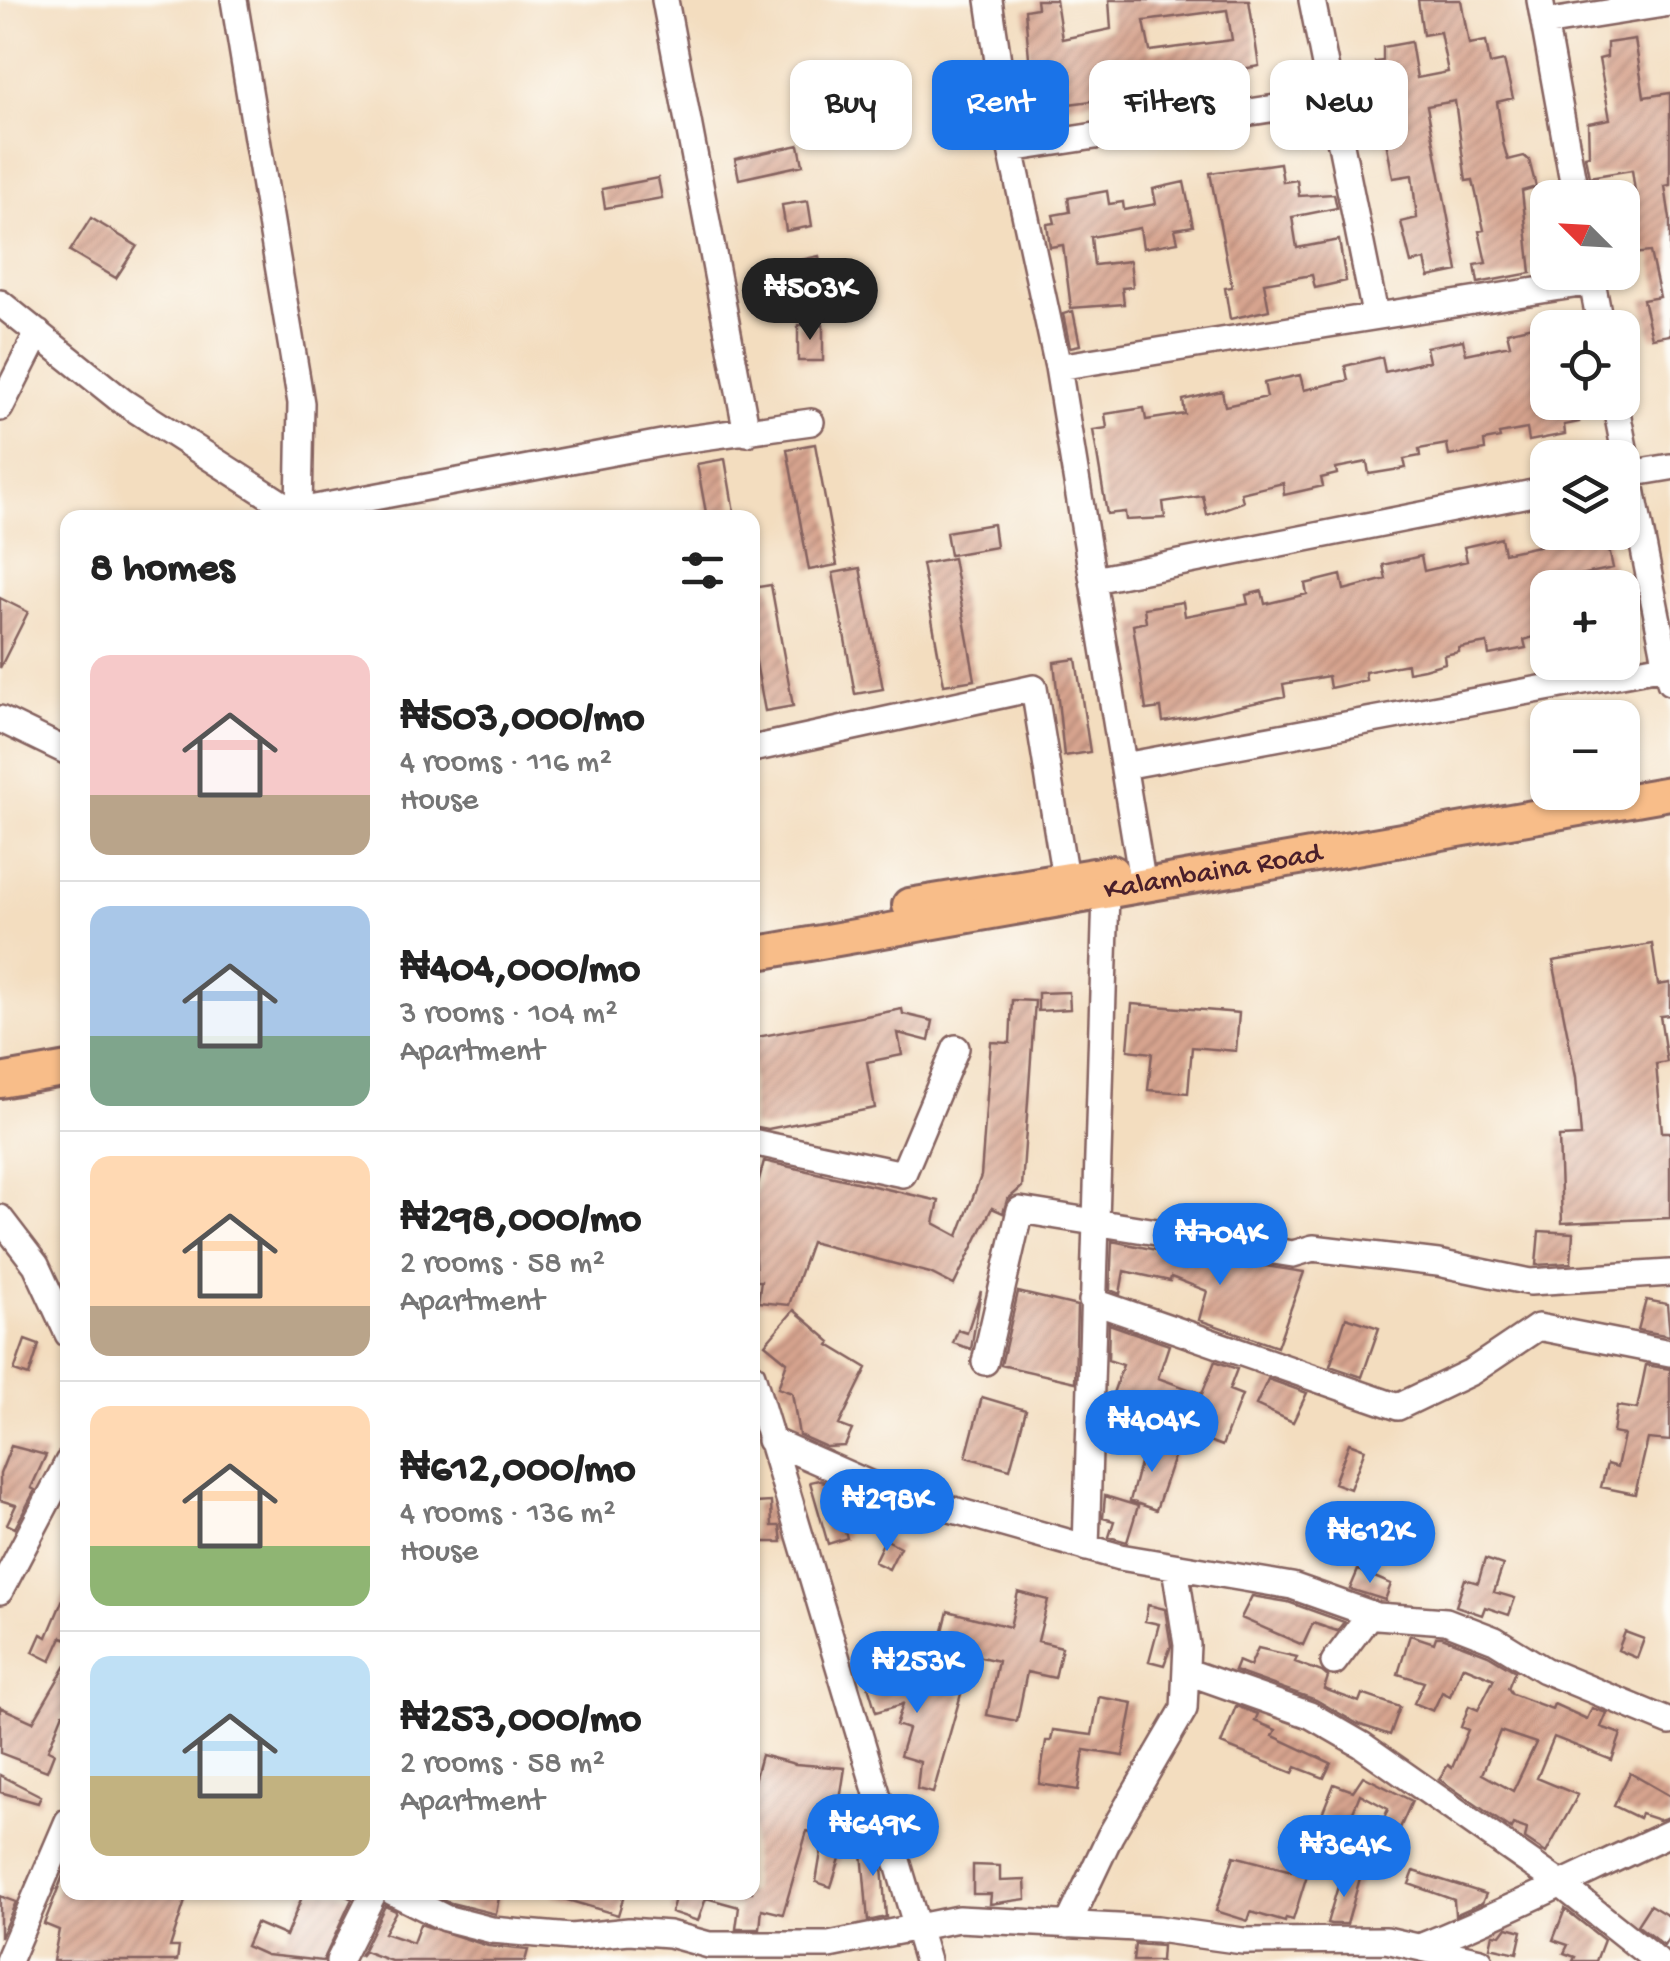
<!DOCTYPE html>
<html lang="en">
<head>
<meta charset="utf-8">
<style>
  :root { --surface:#fff; --page:#f2f2f2; --text:#222; --muted:#767676; --line:#e0e0e0; --accent:#1a73e8 }
  body { margin:0; font-family:"Gochi Hand",sans-serif; background:var(--page); color:var(--text); height:100vh; display:flex; flex-direction:column; font-size:38px; white-space:nowrap }
  * { box-sizing:border-box; margin:0 }
  p { font-size:32px; color:var(--muted) }
  .icon { flex:none; width:55px; height:55px; fill:none; stroke:currentColor; stroke-width:2; stroke-linecap:round; stroke-linejoin:round }
  .map { position:relative; flex:1; overflow:hidden }
  .details { position:absolute; left:60px; top:510px; width:700px; height:1390px; display:flex; flex-direction:column; background:var(--surface); border-radius:20px; box-shadow:0 2px 8px #0004 }
  .details>* { flex:none }
  .guide { position:absolute; left:790px; top:60px; width:730px; height:90px; display:flex; gap:20px }
  .needle { width:65px; rotate:294deg }
  .fabs { position:absolute; left:1530px; top:180px; display:grid; gap:20px }
  .fabs a { display:grid; place-items:center; width:110px; height:110px; border-radius:20px; background:var(--surface); box-shadow:0 2px 8px #0004; font-size:50px }
  .price { position:absolute; translate:-50% -85px; padding:0 22px; border-radius:35px; background:var(--accent); color:#fff; font-size:32px; line-height:65px; filter:drop-shadow(0 2px 5px #0008) }
  .price::after { content:''; position:absolute; left:50%; top:60px; width:30px; height:22px; margin-left:-15px; background:inherit; clip-path:polygon(0 0,100% 0,50% 100%) }
  .price.selected { background:#222; color:#fff }
  ul { padding:0; list-style:none }
  li { display:flex; align-items:center; gap:30px; height:250px; padding:0 30px }
  li+li { border-top:2px solid var(--line) }
  li span { display:grid; place-items:center; flex:none; width:280px; height:200px; border-radius:20px; color:#555 }
  li>.icon { margin-inline-start:auto }
  span .icon { width:120px; height:120px; fill:#fffc; stroke-width:1 }
  li b { font-size:42px }
  h2 { display:flex; justify-content:space-between; align-items:center; height:120px; padding:0 30px; font-size:42px }
  .pill { padding:0 35px; border-radius:20px; background:var(--surface); box-shadow:0 2px 8px #0004; font-size:35px; line-height:90px }
  .pill.selected { background:var(--accent); color:#fff }
  .map>svg:first-child { display:block }
  .building { fill:url(#building-hatch); fill-rule:evenodd }
  .lines { fill:none; stroke-linecap:round; stroke-linejoin:round }
  .minor-casing { stroke:#85625f; stroke-width:30 }
  .major-casing { stroke:#85625f; stroke-width:38 }
  .minor { stroke:#fff; stroke-width:25 }
  .major { stroke:#f8bd89; stroke-width:32 }
  .labels { text-anchor:middle; dominant-baseline:central; stroke-width:8; stroke-linejoin:round; paint-order:stroke }
  .street-label { font-size:30px; fill:#4a1f2b; stroke:#fdfcf7 }
</style>
</head>
<body>
<div class="map">
<svg width="1670" height="1961" viewBox="0 0 1670 1961">
  <defs>
    <pattern id="building-hatch" width="6" height="6" patternUnits="userSpaceOnUse" patternTransform="scale(2.5)"><rect width="6" height="6" fill="#d7a48f"/><path d="M-1 1l2-2M0 6l6-6M5 7l2-2" fill="none" stroke="#b08575"/></pattern>
  </defs>
  <rect width="100%" height="100%" fill="#fdfcf7"/>
  <filter id="ink" filterUnits="userSpaceOnUse"><feTurbulence type="fractalNoise" baseFrequency=".01" numOctaves="2"/><feDisplacementMap in="SourceGraphic" scale="20" xChannelSelector="R" yChannelSelector="G"/><feConvolveMatrix kernelMatrix="1 2 1 2 8 2 1 2 1" color-interpolation-filters="sRGB"/></filter>
  <filter id="wash" filterUnits="userSpaceOnUse"><feTurbulence type="fractalNoise" baseFrequency=".0048" numOctaves="4" result="noise"/><feDisplacementMap in="SourceGraphic" scale="40" xChannelSelector="R" yChannelSelector="G"/><feGaussianBlur stdDeviation="2.25" result="paint"/><feColorMatrix in="noise" values="0 0 0 0 0 0 0 0 0 0 0 0 0 0 0 0 0 1.4 0 .05"/><feComposite in="paint" operator="in"/></filter>
  <g filter="url(#wash)">
    <rect width="100%" height="100%" fill="#f3ddbf"/>
    <g id="blocks">
      <path class="building" d="M1036,0H1056L1062,39L1111,29L1109,0H1249L1259,66L1231,71L1236,98L1198,104L1191,64L1145,70L1148,99L1115,103V98L1053,106V93H1032L1025,10L1037,8ZM1227,10L1232,40L1150,51L1144,21Z
        M1418,0H1461L1469,44L1486,41L1490,64L1504,61L1513,98L1497,102L1503,143L1508,160L1524,156L1529,160L1536,187L1522,191L1531,273L1478,283L1475,265L1486,263L1479,231L1484,230L1473,180L1466,181L1455,101L1427,106L1458,271L1429,277L1425,260L1411,263L1401,222L1417,218L1412,175L1393,178L1386,141L1376,143L1373,124L1386,121L1375,62L1383,61V47L1411,42L1417,78L1448,72L1440,32L1423,35Z
        M1635,39L1644,97L1670,93V185L1665,186L1670,219V335L1652,338L1643,300L1660,297L1650,252L1622,255V200L1636,198L1632,170L1589,177L1585,156L1589,155L1588,123L1610,119L1599,59L1607,57V43Z
        M799,145L803,165L739,179L735,159Z
        M1280,163L1283,182L1297,180L1299,196L1334,194L1337,208L1292,217L1297,248L1339,240L1346,281L1315,288L1312,275L1264,283L1269,310L1230,319L1225,288L1232,287L1210,173Z
        M658,178L662,198L605,208L602,189Z
        M1184,182L1193,226L1175,229L1178,242L1143,248L1140,228L1091,237L1094,265L1130,261L1133,287L1122,288L1124,304L1071,308L1063,245L1050,247L1047,224L1055,223L1053,215L1070,212L1068,198L1107,191L1109,204L1123,202L1124,210L1156,204L1153,189Z
        M808,201L812,226L786,231L782,205Z
        M91,218L137,246L116,278L70,251Z
        M819,256L823,273L759,287L755,270Z
        M1073,311L1080,345L1070,347L1063,314Z
        M1545,323L1548,402H1576L1579,422L1564,425L1565,434L1529,441L1527,429L1499,434L1500,438L1484,441L1485,450L1449,456L1447,444L1419,449L1420,456L1404,459L1406,468L1369,474L1367,462L1336,468L1337,474L1321,478L1323,486L1284,495L1283,483L1241,493L1243,502L1207,515L1203,496L1163,502L1165,518L1126,520L1125,512L1107,514L1093,430L1107,428L1105,414L1144,408L1146,420L1185,414L1183,400L1222,391L1225,406L1267,397L1264,383L1300,375L1304,390L1348,380L1345,366L1382,357L1385,372L1429,361L1426,347L1463,340L1466,354L1510,345L1507,332Z
        M798,325H823V361H798Z
        M815,444L837,565L809,570L787,449Z
        M725,459L735,518H707L697,464Z
        M993,524L996,547L950,555L946,532Z
        M1545,532H1584L1585,540L1606,536L1613,568L1548,582V632L1524,640L1526,648L1489,655L1487,643L1459,648V652L1444,655L1445,663L1424,669L1408,672L1407,664L1365,672L1366,680L1330,688L1328,676L1283,684L1285,696L1187,718L1163,722L1161,708L1146,710L1133,625L1146,622L1144,608L1183,602L1185,616L1248,604L1246,595L1262,591L1265,604L1307,594L1305,584L1341,575L1344,590L1386,579L1383,565L1421,556L1424,571L1467,561L1464,547L1486,542L1501,538L1504,553L1548,544Z
        M953,558L975,680L944,685L922,564Z
        M860,568L883,689L855,694L833,573Z
        M771,585L793,706L765,711L752,641V588Z
        M0,598L28,612L0,668Z
        M1076,659L1090,752L1064,756L1054,662Z
        M1652,944L1658,985L1670,983V1015L1660,1016L1667,1062L1656,1064L1662,1132H1670V1218L1562,1223L1559,1137L1581,1136L1576,1077L1553,961Z
        M1069,992L1070,1009L1038,1011V993Z
        M1012,1000L1035,1001L1022,1187L1007,1200L1003,1213L992,1208L954,1285L930,1273L811,1242L789,1305L758,1302L761,1281H756L752,1206L764,1161L939,1201L934,1223L958,1236L981,1176L991,1042L1010,1043Z
        M1132,1004L1239,1013L1236,1051L1192,1047L1188,1093L1148,1090L1152,1053L1128,1050Z
        M902,1009L903,1014L933,1021L929,1041L898,1033L902,1055L867,1062L875,1108L768,1129L752,1126V1038Z
        M1539,1231L1573,1233L1571,1263L1536,1265Z
        M1112,1241L1225,1264L1227,1260L1304,1272L1277,1347L1199,1320L1207,1291L1171,1277L1170,1281L1124,1271L1120,1294L1110,1290Z
        M981,1291L971,1349L953,1343L958,1330L967,1333Z
        M1018,1292L1077,1306L1075,1382L1001,1365Z
        M1646,1300L1667,1304L1670,1336L1638,1330Z
        M794,1310L831,1342L829,1345L867,1368L839,1425L852,1430L845,1446L826,1447L799,1435L792,1393L778,1388L787,1362L765,1344Z
        M1346,1317L1379,1328L1362,1377L1330,1366Z
        M1109,1324L1169,1345L1158,1378L1202,1394L1215,1361L1237,1369L1229,1390L1242,1395L1222,1446L1187,1433L1189,1426L1111,1399L1123,1365L1108,1360Z
        M25,1340L39,1345L29,1376L14,1371Z
        M1646,1365L1670,1369V1441L1648,1439L1635,1494L1601,1487L1607,1464L1617,1467L1624,1435L1613,1433L1617,1406L1637,1409Z
        M1268,1379L1307,1393L1293,1422L1256,1405Z
        M982,1397L1026,1410L1010,1469L966,1457Z
        M1146,1441L1176,1451L1156,1510L1130,1501Z
        M1349,1443L1365,1449L1350,1489L1334,1483Z
        M11,1446L46,1455L31,1488L35,1490L15,1528L7,1524L16,1505L0,1500V1474Z
        M819,1480L832,1485L847,1538L828,1544L810,1482Z
        M1105,1496L1138,1506L1127,1542L1109,1537L1114,1521L1103,1518Z
        M771,1502L772,1526H780L782,1542H752L755,1503Z
        M885,1539L900,1547L889,1569L874,1562Z
        M1485,1559L1503,1565L1494,1592L1515,1598L1509,1615L1485,1607L1482,1615L1456,1606L1465,1579L1478,1583Z
        M1358,1570L1391,1584L1385,1600L1350,1589Z
        M68,1587V1639L62,1637L51,1661L33,1652L41,1634L47,1637Z
        M1018,1592L1048,1600L1038,1641L1062,1647L1055,1678L1027,1672L1017,1721L987,1715L998,1661L939,1647L948,1611L1010,1627Z
        M1252,1596L1288,1602L1344,1622L1337,1631L1313,1623L1303,1645L1241,1618Z
        M1148,1605L1165,1609L1171,1646L1164,1665L1149,1661L1159,1624L1145,1621Z
        M1625,1632L1644,1639L1637,1658L1618,1650Z
        M1410,1635L1434,1643L1436,1637H1442L1488,1655L1515,1671L1508,1688L1512,1694L1552,1709L1554,1704L1587,1719L1592,1708L1607,1713L1601,1727L1621,1734L1612,1760L1554,1737L1537,1778L1578,1795L1546,1853L1525,1839L1527,1829L1513,1824L1511,1829L1439,1779L1448,1765L1452,1768L1468,1730L1461,1727L1469,1706L1478,1710L1494,1679L1463,1666L1450,1696L1442,1692L1433,1711L1414,1703L1424,1682L1398,1674ZM1500,1731L1536,1743L1513,1791L1482,1774Z
        M1258,1648L1297,1657L1295,1662L1322,1672L1328,1677L1324,1689L1359,1702L1362,1694L1400,1707L1390,1735L1358,1724L1316,1700L1234,1671L1238,1661L1250,1666Z
        M68,1662V1715L63,1713L48,1750L54,1753L47,1771L0,1753V1707L33,1722Z
        M883,1663L961,1694L933,1793L917,1789L920,1762L900,1756L908,1729L896,1725L903,1704L876,1712L863,1669Z
        M1099,1697L1133,1703L1123,1756L1084,1750L1078,1790L1039,1784L1046,1741H1051L1053,1730L1092,1735Z
        M1236,1706L1258,1714L1255,1721L1276,1730L1273,1736L1331,1763L1324,1778L1296,1767L1293,1773L1221,1744Z
        M761,1755L795,1764L845,1768L837,1819L845,1822L841,1835L848,1833L831,1887L816,1882L824,1835L807,1831L783,1914L762,1909L760,1929H736L739,1907L706,1898L698,1921L671,1912L677,1892H752V1788Z
        M1630,1773L1670,1796V1817L1659,1820L1641,1814L1639,1818L1614,1806Z
        M0,1775L41,1796L38,1803L0,1792Z
        M1363,1776L1412,1801L1388,1855L1372,1848L1388,1809L1360,1794L1347,1826L1321,1816L1334,1784L1353,1791Z
        M866,1828L882,1866L886,1917L868,1921L860,1829Z
        M1234,1856L1307,1875L1293,1920L1286,1918L1285,1922L1251,1912L1248,1921L1216,1911Z
        M68,1863V1892H188L170,1947H179L177,1961H53L59,1930L44,1924Z
        M973,1865L1000,1866V1881L1025,1880L1026,1899L990,1904L991,1894H973Z
        M1414,1871L1486,1894L1482,1903L1455,1915L1454,1900L1409,1884Z
        M1342,1873L1360,1878L1347,1924H1331L1327,1923Z
        M304,1892H338L352,1899L323,1961L266,1955L246,1946L256,1923L286,1936Z
        M443,1892H500L496,1914L451,1903L441,1898Z
        M554,1892H625L618,1915L554,1896Z
        M0,1896L16,1902L0,1938Z
        M1650,1905L1670,1917V1936L1664,1946L1637,1925Z
        M385,1906L396,1911L384,1933L413,1943L420,1924L488,1946L528,1950L525,1961H391L364,1951L360,1956Z
        M1565,1909L1604,1940L1596,1961H1573L1575,1957L1564,1953L1568,1945L1553,1940Z
        M1507,1927L1522,1931L1517,1953L1490,1947L1493,1934L1501,1935Z
        M1135,1944L1162,1946L1161,1961H1133Z"/>
    </g>
  </g>
  <g filter="url(#ink)">
    <use href="#blocks" fill-opacity="0" stroke="#85625f" stroke-width="2.5"/>
    <g class="lines">
      <defs>
        <path id="minor" d="M234,0L301,403L299,511
          M665,0L747,433
          M989,0L1011,149L1058,367L1140,868
          M1312,0L1375,314
          M1540,0L1576,198
          M1544,23L1670,3
          M1011,149L1328,100
          M1590,272L1601,328
          M0,303L122,401L304,518
          M1058,367L1592,282
          M1615,402L1670,682
          M0,408L38,333
          M1622,475L1670,467
          M299,511L667,442L811,422
          M1094,580L1548,490
          M0,719L68,752
          M752,749L1034,688L1065,878
          M1124,766L1670,665
          M752,1142L903,1174L956,1048
          M0,1218L36,1265L68,1334
          M1092,1301L1398,1407L1471,1372L1538,1327L1670,1353
          M985,1362L1020,1210L1293,1254L1313,1248L1438,1263L1530,1282L1670,1273
          M752,1375L927,1961
          M770,1440L883,1490L1120,1557L1292,1586L1377,1616L1446,1621L1495,1640L1544,1670L1670,1722
          M1086,1548L1106,894
          M0,1591L68,1462
          M1334,1662L1370,1614
          M1188,1672L1310,1715L1362,1745L1559,1883L1657,1961
          M393,1892L445,1918L492,1930L571,1937L629,1931L669,1934L709,1945H829L958,1919L1157,1929L1243,1941L1386,1940L1480,1961
          M1068,1925L1110,1836L1184,1709L1187,1645L1175,1567
          M1422,1946C1507,1912 1587,1871 1670,1833
          M8,1961L68,1821
          M339,1961L374,1892"/>
        <g id="major">
          <path d="M909,905L1112,872"/>
          <path id="s1" d="M752,954L1670,793"/>
          <path d="M0,1081L68,1069"/>
        </g>
      </defs>
      <use href="#minor" class="minor-casing"/>
      <use href="#major" class="major-casing"/>
      <use href="#minor" class="minor"/>
      <use href="#major" class="major"/>
    </g>
  </g>
  <g class="labels">
    <g class="street-label">
      <text stroke="none"><textPath href="#s1" startOffset="468">Kalambaina Road</textPath></text>
    </g>
  </g>
</svg>
<div class="fabs">
<a><svg class="needle" viewBox="-14 -14 28 28"><path d="M0-13l5 13h-10z" fill="#e53935"/><path d="M0 13l5-13h-10z" fill="#767676"/></svg></a>
<a><svg class="icon" aria-label="locate" viewBox="0 0 24 24"><circle cx="12" cy="12" r="6"/><path d="M12 2v4M12 18v4M2 12h4M18 12h4"/></svg></a>
<a><svg class="icon" aria-label="layers" viewBox="0 0 24 24"><path d="M12 4l9 5-9 5-9-5zM3 14l9 5 9-5"/></svg></a>
<a>+</a>
<a>−</a>
</div>
<b class="price selected" style="left:810px;top:343px">₦503K</b>
<b class="price" style="left:1220px;top:1288px">₦704K</b>
<b class="price" style="left:1152px;top:1475px">₦404K</b>
<b class="price" style="left:887px;top:1554px">₦298K</b>
<b class="price" style="left:1370px;top:1586px">₦612K</b>
<b class="price" style="left:917px;top:1716px">₦253K</b>
<b class="price" style="left:873px;top:1879px">₦649K</b>
<b class="price" style="left:1344px;top:1900px">₦364K</b>
<div class="guide">
<a class="pill">Buy</a>
<a class="pill selected">Rent</a>
<a class="pill">Filters</a>
<a class="pill">New</a>
</div>
<section class="details">
<h2>8 homes<svg class="icon" aria-label="filters" viewBox="0 0 24 24"><path d="M4 7h16M4 17h16"/><circle cx="9" cy="7" r="2"/><circle cx="15" cy="17" r="2"/></svg></h2>
<ul>
<li><span style="background:linear-gradient(#f6c9c9 70%,#b9a48a 0)"><svg class="icon" aria-label="home" viewBox="0 0 24 24"><path d="M3 11l9-7 9 7M6 9v11h12V9"/></svg></span><div><b>₦503,000/mo</b><p>4 rooms · 116 m²</p><p>House</p></div></li>
<li><span style="background:linear-gradient(#a9c7e8 65%,#7fa58c 0)"><svg class="icon" aria-label="home" viewBox="0 0 24 24"><path d="M3 11l9-7 9 7M6 9v11h12V9"/></svg></span><div><b>₦404,000/mo</b><p>3 rooms · 104 m²</p><p>Apartment</p></div></li>
<li><span style="background:linear-gradient(#ffd9b3 75%,#b9a48a 0)"><svg class="icon" aria-label="home" viewBox="0 0 24 24"><path d="M3 11l9-7 9 7M6 9v11h12V9"/></svg></span><div><b>₦298,000/mo</b><p>2 rooms · 58 m²</p><p>Apartment</p></div></li>
<li><span style="background:linear-gradient(#ffd9b3 70%,#8fb573 0)"><svg class="icon" aria-label="home" viewBox="0 0 24 24"><path d="M3 11l9-7 9 7M6 9v11h12V9"/></svg></span><div><b>₦612,000/mo</b><p>4 rooms · 136 m²</p><p>House</p></div></li>
<li><span style="background:linear-gradient(#bfe0f5 60%,#c2b280 0)"><svg class="icon" aria-label="home" viewBox="0 0 24 24"><path d="M3 11l9-7 9 7M6 9v11h12V9"/></svg></span><div><b>₦253,000/mo</b><p>2 rooms · 58 m²</p><p>Apartment</p></div></li>
</ul>
</section>
</div>
</body>
</html>
